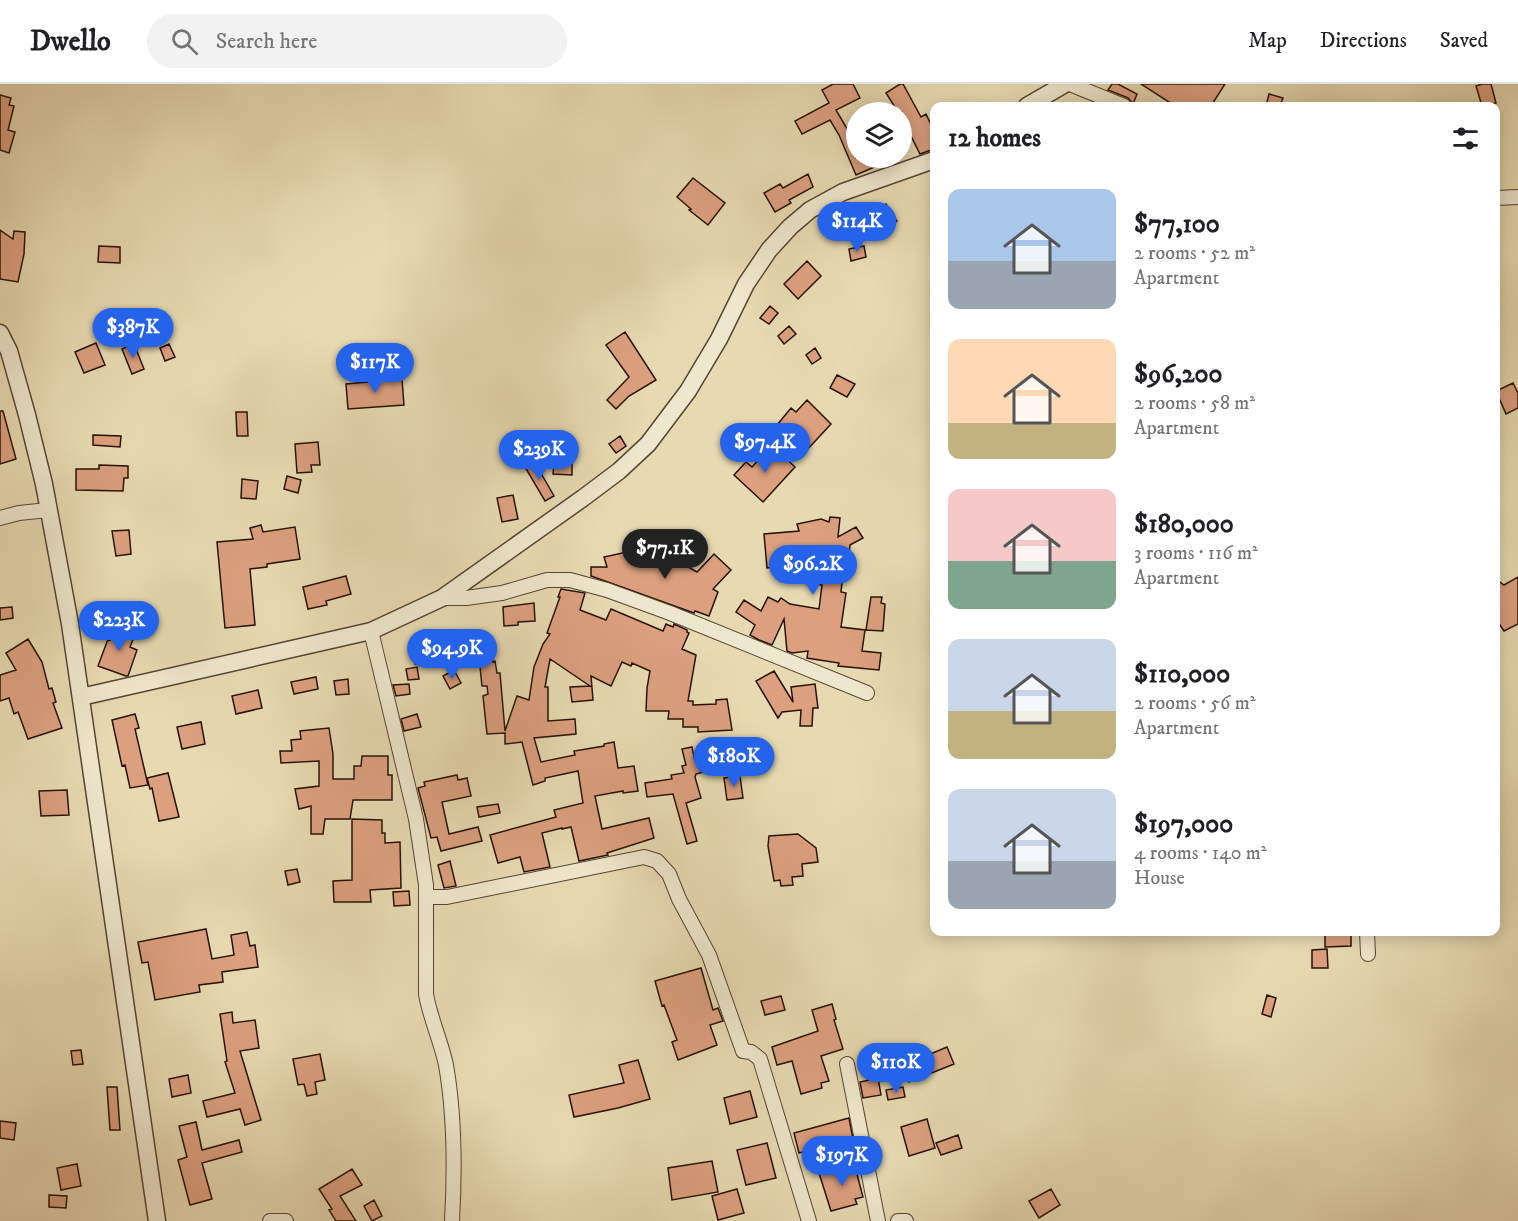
<!DOCTYPE html>
<html lang="en">
<head>
<meta charset="utf-8">
<style>
  :root { --surface:#fff; --page:#f2f2f2; --text:#202124; --muted:#757577; --line:#e0e0e0; --accent:#2563eb }
  body { margin:0; font-family:"IM FELL DW Pica",serif; background:var(--page); color:var(--text); height:100vh; display:flex; flex-direction:column; font-size:22px; white-space:nowrap }
  * { box-sizing:border-box; margin:0 }
  p { font-size:20px; color:var(--muted) }
  .icon { flex:none; width:33px; height:33px; fill:none; stroke:currentColor; stroke-width:2; stroke-linecap:round; stroke-linejoin:round }
  .map { position:relative; flex:1; overflow:hidden }
  .panel { position:absolute; left:930px; top:18px; width:570px; height:834px; display:flex; flex-direction:column; background:var(--surface); border-radius:12px; box-shadow:0 3px 15px #0003 }
  .panel>* { flex:none }
  .fabs { position:absolute; left:846px; top:18px; display:grid; gap:12px }
  .fabs a { display:grid; place-items:center; width:66px; height:66px; border-radius:50%; background:var(--surface); box-shadow:0 3px 15px #0003; font-size:30px }
  .price { position:absolute; translate:-50% -51px; padding:0 14px; border-radius:21px; background:var(--accent); color:#fff; font-size:20px; line-height:39px; filter:drop-shadow(0 2px 3px #0008) }
  .price::after { content:''; position:absolute; left:50%; top:36px; width:18px; height:14px; margin-left:-9px; background:inherit; clip-path:polygon(0 0,100% 0,50% 100%) }
  .price.on { background:#222; color:#fff }
  ul { padding:0; list-style:none }
  li { display:flex; align-items:center; gap:18px; height:150px; padding:0 18px }
  li span { display:grid; place-items:center; flex:none; width:168px; height:120px; border-radius:12px; color:#555 }
  li>.icon { margin-inline-start:auto }
  span .icon { width:72px; height:72px; fill:#fffc; stroke-width:1 }
  li b { font-size:26px }
  h2 { display:flex; justify-content:space-between; align-items:center; height:72px; padding:0 18px; font-size:26px }
  header { display:flex; align-items:center; gap:36px; box-sizing:border-box; height:84px; padding:0 30px; background:var(--surface); border-bottom:2px solid var(--line) }
  header strong { font-size:28px }
  nav { display:flex; gap:33px; margin-inline-start:auto; font-size:21px }
  .search { width:420px; height:54px; background:var(--page); display:flex; align-items:center; gap:15px; box-sizing:border-box; padding:0 21px; border-radius:33px; color:var(--muted); font-size:22px }
  .map>svg:first-child { display:block }
  .building { fill:#dca07f; stroke:#261206; stroke-width:1.5 }
  .lines { fill:none; stroke-linecap:round; stroke-linejoin:round }
  .minor-casing { stroke:#564431; stroke-width:16 }
  .tertiary-casing { stroke:#564431; stroke-width:19 }
  .minor { stroke:#efe7cd; stroke-width:14 }
  .tertiary { stroke:#efe7cd; stroke-width:16 }
</style>
</head>
<body>
<header>
<strong>Dwello</strong>
<div class="search"><svg class="icon" aria-label="search" viewBox="0 0 24 24"><circle cx="10" cy="10" r="6"/><path d="M15 15l6 6"/></svg>Search here</div>
<nav><a>Map</a><a>Directions</a><a>Saved</a></nav>
</header>
<div class="map">
<svg width="1518" height="1137" viewBox="0 0 1518 1137">
  <rect width="100%" height="100%" fill="#e7dab2"/>
  <filter id="stains"><feTurbulence type="fractalNoise" baseFrequency=".00333" numOctaves="4"/><feColorMatrix values="0 0 0 0 .2 0 0 0 0 .09 0 0 0 0 .02 0 0 0 .5 -.17"/></filter>
  <radialGradient id="worn" r=".72"><stop offset=".6" stop-color="#630" stop-opacity="0"/><stop offset="1" stop-color="#630" stop-opacity=".3"/></radialGradient>
  <path class="building" d="M833,0H853L860,14L836,26L856,60V74H876L879,81L856,91L839,51L830,36L802,50L795,37L829,19L822,6Z
    M900,0H903L921,33L926,30L934,47V64L931,66L920,70L902,34V28H898L886,9Z
    M1112,0H1118L1137,10L1133,20L1128,14L1108,6Z
    M1141,0H1225L1211,22H1175Z
    M1482,0H1491L1496,19L1482,22L1476,2Z
    M1269,10L1283,14L1280,22H1266Z
    M0,11L11,14L9,21L14,22L8,46L15,48L9,69L0,66Z
    M808,90L813,103L789,116L791,119L775,128L764,109L780,100L783,104Z
    M693,94L725,119L708,141L689,126L691,125L677,113Z
    M886,120L897,137L868,155L855,139Z
    M0,146L13,155L14,147L25,148L24,170L18,198L0,195Z
    M99,162L120,163V179L98,178Z
    M864,162L866,173L851,177L849,165Z
    M807,177L821,192L798,215L784,200Z
    M770,222L778,229L769,240L760,234Z
    M789,242L796,250L784,260L778,252Z
    M625,248L656,296L629,312L616,325L607,316L629,293L606,261Z
    M96,259L105,281L84,289L75,268Z
    M134,260L144,285L132,290L122,265Z
    M169,260L175,273L165,277L160,264Z
    M815,264L821,274L812,280L806,271Z
    M837,291L855,300L847,313L830,304Z
    M402,295L404,321L348,325L346,300Z
    M1513,299L1518,309V324L1506,330L1496,307Z
    M807,316L831,340L806,367L777,341L791,324L796,328Z
    M0,327H3L16,375L0,380Z
    M236,328H247L248,352H237Z
    M93,351L121,352L120,363L93,361Z
    M620,352L626,362L616,369L609,360Z
    M318,358L320,381H311L312,388L297,389L295,360Z
    M775,364L795,383L763,418L734,391L746,378L752,383L763,371L766,374Z
    M534,377L554,412L545,417L525,383Z
    M554,379L572,380V391L553,390Z
    M99,381L128,382V394H124L123,407L76,406V385H99Z
    M287,392L301,396L298,409L284,405Z
    M242,395L258,397L256,415L241,414Z
    M513,411L518,435L502,438L497,414Z
    M830,433L840,434L838,453L856,443L863,454L850,461L848,480H844L841,508L846,509L841,543L865,546L862,567L881,569L879,586L838,582L839,579L807,574L808,567L792,569L787,567L784,535L772,561L759,556L750,551L755,541L736,528L744,516L761,527L768,513L778,518L781,514L790,520L819,525L822,501L792,498L795,481L767,484L764,450L799,447L797,440L821,435L829,438Z
    M261,441L263,448L295,443L300,475L267,480V483L250,485L255,541L225,544L217,458L253,455L250,444Z
    M129,446L131,470L116,472L112,447Z
    M641,465L643,472L664,481L669,472L697,488L714,470L731,486L713,505L718,508L709,532L695,527L694,529L591,492V483H607L604,473Z
    M346,492L351,510L326,517L327,521L308,525L303,503Z
    M1518,493V540L1504,547L1500,541L1496,544V495L1504,501Z
    M561,505L585,509L580,526L606,536L611,525L663,547L666,540L673,543L674,540L687,546V548L689,549L682,565L696,571L688,617H693V621L716,620V616L727,615L732,646L698,648V643H683V635H668L669,627H646L647,604L650,587L632,579L631,582L622,578L611,602L591,592L593,616L572,618L570,603L590,602L550,575L545,603H548V637L575,635L576,650L534,654L541,678L575,671L574,667L604,662V660L614,658L618,684L634,682L638,707L623,709V707L595,712L602,745L649,734L654,754L607,769L608,771L579,777L571,743L562,745V744L542,749L550,783L524,788L520,773L498,779L490,751L556,733L554,726L583,719L578,687L545,694V697L533,701L522,658L505,660V649L487,650L483,612L488,610L487,602H482L479,573L491,567L493,578L495,577L497,589H500L505,647L517,612L529,616L534,583L543,560L550,550L547,549L560,513H558Z
    M871,513H882L881,519L885,520L883,547L866,546Z
    M534,519L535,537L518,538V541L504,542L503,523Z
    M12,523L13,534L0,536V524Z
    M117,540L136,548L130,563L137,566L128,592H126L98,582L108,555L110,556Z
    M28,555L42,578L49,605L52,604L56,618L53,619L62,644L28,655L18,628L14,630L9,614L0,617V591L16,586L6,569Z
    M422,560L427,577L415,580L410,564Z
    M417,583L419,595L408,596L406,585Z
    M454,586L461,599L450,605L443,592Z
    M774,587L793,618L791,603L815,600L818,624H813L812,642H800L801,626L782,628L778,634L756,597Z
    M316,593L318,605L294,610L291,598Z
    M348,595L349,610L336,611L334,597Z
    M409,600L410,610L396,612L393,601Z
    M258,606L262,624L236,630L232,612Z
    M135,630L139,644L135,645L148,701L130,704L125,681L122,682L112,636Z
    M417,630L421,643L404,647L401,635Z
    M201,638L205,660L182,665L177,643Z
    M329,644L333,670V695H354V682H361L362,672H388V691H392V716H353L350,735H325L323,750H311V722L299,725L295,705L319,702V677L281,679L280,667H292L291,656L301,655L300,647Z
    M692,663L695,677L717,671L721,684L696,690L695,693L701,714L686,719L697,757L687,760L673,710L647,713L645,699L672,695L671,691L684,689L682,682L686,681L682,665Z
    M168,689L179,733L159,737L152,704L150,705L147,694Z
    M457,691L458,696L467,694L471,712L442,718L449,750L478,743L482,757L441,767L437,753L431,754L418,704L425,702L424,698Z
    M740,692L743,714L727,716L724,694Z
    M67,706L69,731L41,732L39,707Z
    M498,720L500,729L479,733L477,723Z
    M352,735L382,736V749H385V759L400,758L401,804L370,806L371,818H334L333,797L352,796Z
    M798,750L816,764L818,778L802,780L803,792L792,793L793,801L781,802L780,796L774,797L768,762L769,752Z
    M450,777L456,802L444,804L438,781Z
    M297,785L300,798L288,801L285,787Z
    M409,807L410,821L394,822L393,808Z
    M206,845L212,875L234,871L231,851L247,848L250,862L255,861L258,883L222,888L223,898L199,901L200,908L155,916L148,878L142,879L138,858Z
    M1325,848H1351V862L1325,863Z
    M1327,865L1328,884H1312V866Z
    M701,884L713,926L718,924L723,937L710,941L717,961L678,976L672,958L677,956L664,921L662,922L655,897Z
    M1267,911L1276,914L1271,933L1262,930Z
    M781,912L785,926L765,931L761,917Z
    M832,920L836,935L834,936L843,965L821,972L829,997L821,999L822,1004L801,1010L792,977L777,981L772,963L818,947L812,926Z
    M232,928L233,939L255,936L259,964L240,967L261,1036L245,1041L240,1025L207,1033L203,1017L235,1009L225,978L227,977L220,930Z
    M947,963L954,980L909,998L902,982Z
    M81,966L83,980L73,981L71,967Z
    M320,970L325,996L315,998L317,1010L307,1012L304,1000L298,1001L293,975Z
    M638,976L650,1015L618,1024L574,1033L569,1011L624,999L619,981Z
    M188,991L191,1009L172,1013L169,995Z
    M878,994L881,1011L863,1014L860,998Z
    M107,1003H117L120,1046H110Z
    M903,1003L905,1013L888,1016L886,1006Z
    M750,1007L757,1033L730,1040L724,1014Z
    M849,1034L853,1055L799,1069L794,1049Z
    M927,1035L935,1064L909,1072L901,1043Z
    M0,1037L16,1039L14,1056L0,1054Z
    M196,1038L202,1066L239,1056L242,1068L202,1079L212,1115L190,1121L178,1076L187,1073L179,1042Z
    M958,1051L962,1064L941,1071L936,1059Z
    M767,1059L776,1094L746,1101L737,1066Z
    M712,1077L718,1108L672,1116L668,1084Z
    M854,1079L863,1113L855,1115L857,1120L831,1127L819,1089Z
    M77,1080L81,1102L61,1106L57,1084Z
    M352,1085L362,1101L340,1112L356,1137H336L329,1126L332,1125L319,1105Z
    M737,1105L744,1129L718,1136L712,1112Z
    M1051,1105L1060,1121L1039,1134L1029,1117Z
    M49,1111L67,1112L66,1124L49,1123Z
    M374,1116L382,1132L372,1137L364,1122Z"/>
  <g class="lines">
    <defs>
      <path id="minor" d="M1070,0L1124,22
        M1496,114L1518,113
        M0,434L19,429L48,426
        M442,514H466L502,509L547,496H570L607,506L670,529L867,609
        M371,547L416,735L426,801V910C430,934 441,957 446,981C455,1033 455,1084 452,1137
        M426,813H447L644,773L657,777L669,790L679,815L709,871L743,967L751,968L760,975L809,1137
        M1367,848L1368,870
        M847,980L878,1137
        M270,1137H286
        M898,1137H906"/>
      <path id="tertiary" d="M1027,22L1065,0
        M0,249L9,267L27,331L44,400L70,540L157,1137
        M81,613L371,547L442,514L583,414L619,387L648,360L688,307L719,255L746,200L769,166L790,143L810,126L843,108L934,76"/>
    </defs>
    <use href="#minor" class="minor-casing"/>
    <use href="#tertiary" class="tertiary-casing"/>
    <use href="#minor" class="minor"/>
    <use href="#tertiary" class="tertiary"/>
  </g>
  <rect width="100%" height="100%" filter="url(#stains)"/>
  <rect width="100%" height="100%" fill="url(#worn)"/>
</svg>
<div class="fabs">
<a><svg class="icon" aria-label="layers" viewBox="0 0 24 24"><path d="M12 4l9 5-9 5-9-5zM3 14l9 5 9-5"/></svg></a>
</div>
<b class="price" style="left:857px;top:169px">$114K</b>
<b class="price" style="left:133px;top:275px">$387K</b>
<b class="price" style="left:375px;top:310px">$117K</b>
<b class="price" style="left:765px;top:390px">$97.4K</b>
<b class="price" style="left:539px;top:397px">$239K</b>
<b class="price on" style="left:665px;top:496px">$77.1K</b>
<b class="price" style="left:813px;top:512px">$96.2K</b>
<b class="price" style="left:119px;top:568px">$223K</b>
<b class="price" style="left:452px;top:596px">$94.9K</b>
<b class="price" style="left:734px;top:704px">$180K</b>
<b class="price" style="left:896px;top:1010px">$110K</b>
<b class="price" style="left:842px;top:1103px">$197K</b>
<section class="panel">
<h2>12 homes<svg class="icon" aria-label="filters" viewBox="0 0 24 24"><path d="M4 7h16M4 17h16"/><circle cx="9" cy="7" r="2"/><circle cx="15" cy="17" r="2"/></svg></h2>
<ul>
<li><span style="background:linear-gradient(#a9c7e8 60%,#9aa5b1 0)"><svg class="icon" aria-label="home" viewBox="0 0 24 24"><path d="M3 11l9-7 9 7M6 9v11h12V9"/></svg></span><div><b>$77,100</b><p>2 rooms · 52 m²</p><p>Apartment</p></div></li>
<li><span style="background:linear-gradient(#ffd9b3 70%,#c2b280 0)"><svg class="icon" aria-label="home" viewBox="0 0 24 24"><path d="M3 11l9-7 9 7M6 9v11h12V9"/></svg></span><div><b>$96,200</b><p>2 rooms · 58 m²</p><p>Apartment</p></div></li>
<li><span style="background:linear-gradient(#f6c9c9 60%,#7fa58c 0)"><svg class="icon" aria-label="home" viewBox="0 0 24 24"><path d="M3 11l9-7 9 7M6 9v11h12V9"/></svg></span><div><b>$180,000</b><p>3 rooms · 116 m²</p><p>Apartment</p></div></li>
<li><span style="background:linear-gradient(#c9d6e8 60%,#c2b280 0)"><svg class="icon" aria-label="home" viewBox="0 0 24 24"><path d="M3 11l9-7 9 7M6 9v11h12V9"/></svg></span><div><b>$110,000</b><p>2 rooms · 56 m²</p><p>Apartment</p></div></li>
<li><span style="background:linear-gradient(#c9d6e8 60%,#9aa5b1 0)"><svg class="icon" aria-label="home" viewBox="0 0 24 24"><path d="M3 11l9-7 9 7M6 9v11h12V9"/></svg></span><div><b>$197,000</b><p>4 rooms · 140 m²</p><p>House</p></div></li>
</ul>
</section>
</div>
</body>
</html>
